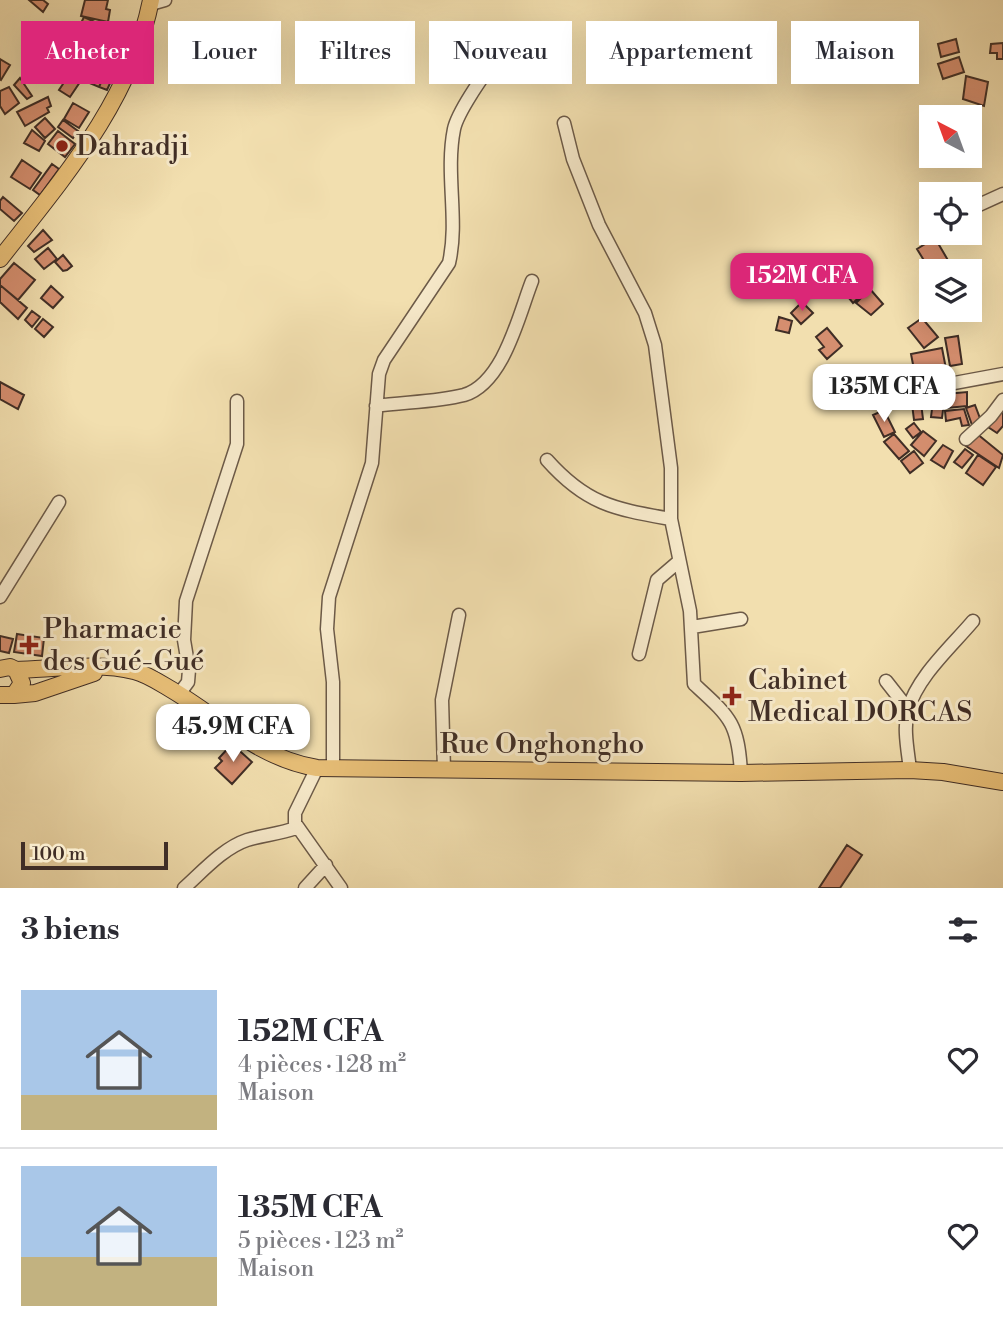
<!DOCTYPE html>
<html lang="fr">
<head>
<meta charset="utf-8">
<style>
  :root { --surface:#fff; --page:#f7f7f7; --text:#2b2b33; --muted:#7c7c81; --line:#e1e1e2; --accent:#db2777 }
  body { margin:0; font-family:"Libre Bodoni",serif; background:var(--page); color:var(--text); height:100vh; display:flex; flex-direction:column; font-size:26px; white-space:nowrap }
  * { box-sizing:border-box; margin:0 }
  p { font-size:23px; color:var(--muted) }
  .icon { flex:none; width:38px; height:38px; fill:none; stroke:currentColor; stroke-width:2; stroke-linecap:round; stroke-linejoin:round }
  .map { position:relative; height:888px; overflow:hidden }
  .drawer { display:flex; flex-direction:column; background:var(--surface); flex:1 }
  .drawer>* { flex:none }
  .top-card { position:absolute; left:21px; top:21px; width:962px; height:63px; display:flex; gap:14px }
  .needle { width:46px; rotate:319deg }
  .fabs { position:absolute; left:919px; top:105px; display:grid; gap:14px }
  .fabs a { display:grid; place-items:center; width:63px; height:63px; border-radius:0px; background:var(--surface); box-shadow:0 7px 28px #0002; font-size:35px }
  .scale { position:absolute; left:21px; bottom:18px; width:147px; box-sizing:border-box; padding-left:7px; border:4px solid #402e26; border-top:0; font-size:19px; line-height:24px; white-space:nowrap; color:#402e26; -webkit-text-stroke:5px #f7eacb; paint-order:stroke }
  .price { position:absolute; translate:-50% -60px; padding:0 16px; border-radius:14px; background:#fff; color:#222; font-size:23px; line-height:46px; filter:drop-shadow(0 2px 4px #0008) }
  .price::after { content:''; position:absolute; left:50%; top:42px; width:21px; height:16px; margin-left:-10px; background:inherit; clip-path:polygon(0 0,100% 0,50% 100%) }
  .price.selected { background:var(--accent); color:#fff }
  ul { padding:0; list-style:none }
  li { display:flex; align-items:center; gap:21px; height:175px; padding:0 21px }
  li+li { border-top:2px solid var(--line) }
  li span { display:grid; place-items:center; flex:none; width:196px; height:140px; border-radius:0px; color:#555 }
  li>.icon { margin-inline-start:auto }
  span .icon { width:84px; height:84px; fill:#fffc; stroke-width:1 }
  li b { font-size:30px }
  h2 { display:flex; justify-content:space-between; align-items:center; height:84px; padding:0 21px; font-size:30px }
  .pill { padding:0 24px; border-radius:0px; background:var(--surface); box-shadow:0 7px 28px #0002; font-size:24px; line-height:63px }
  .pill.selected { background:var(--accent); color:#fff }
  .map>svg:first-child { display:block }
  .building { fill:#d58e6f; stroke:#402e26; stroke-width:2 }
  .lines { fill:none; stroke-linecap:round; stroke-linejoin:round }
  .minor-casing { stroke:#6c5a48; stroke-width:15 }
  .major-casing { stroke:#402e26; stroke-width:18 }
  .minor { stroke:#f7eacb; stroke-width:12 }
  .major { stroke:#e9c078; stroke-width:16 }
  .poi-dot { fill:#8f2418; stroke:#f7eacb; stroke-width:2.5 }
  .labels { text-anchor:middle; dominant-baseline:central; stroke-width:6; stroke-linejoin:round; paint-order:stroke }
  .poi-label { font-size:28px; fill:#402e26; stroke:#f7eacb; text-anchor:start }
  .street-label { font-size:28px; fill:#402e26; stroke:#f7eacb }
</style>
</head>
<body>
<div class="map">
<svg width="1003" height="888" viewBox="0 0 1003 888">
  <rect width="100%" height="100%" fill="#f2dfaf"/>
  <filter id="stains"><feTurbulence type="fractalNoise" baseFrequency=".00286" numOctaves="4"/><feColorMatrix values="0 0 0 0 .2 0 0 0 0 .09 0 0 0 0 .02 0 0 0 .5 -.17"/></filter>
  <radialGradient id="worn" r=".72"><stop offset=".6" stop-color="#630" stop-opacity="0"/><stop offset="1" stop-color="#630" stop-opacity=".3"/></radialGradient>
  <path class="building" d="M29,0H43L48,4L43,12Z
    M85,0H108L106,9L110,10L108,22L81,16Z
    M84,17L95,22L87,38L81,35L79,39L74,37Z
    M956,39L959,52L941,57L938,44Z
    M1003,43V59H997V53H990L991,44Z
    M118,44L126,48L107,90L99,87Z
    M41,53H49L47,71L39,70V64H35L37,59L41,60Z
    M959,57L964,72L943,79L938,64Z
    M0,59L10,65L1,80L0,79Z
    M96,60L109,65L99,87L87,82Z
    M69,75L80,82L70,97L59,90Z
    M966,76L988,82L984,106L963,99Z
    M20,78L32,96L27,99L14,85Z
    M9,87L19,103L5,114L0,106V91Z
    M48,97L51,106L47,108L49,112L25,126L17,112Z
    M73,103L89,112L79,128L64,119Z
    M45,118L55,129L45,138L35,127Z
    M63,120L78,131L73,138L58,127Z
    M32,130L45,141L39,151L24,143Z
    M58,131L75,144L65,157L48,144Z
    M22,160L41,173L30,189L11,177Z
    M52,164L59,169L40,195L33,190Z
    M3,197L22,213L14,221L0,209V201Z
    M43,230L52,240L34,252L28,246Z
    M935,238L949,262L931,272L917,249Z
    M48,248L57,259L44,269L35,259Z
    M63,255L72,266L67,270L63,271L55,262Z
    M837,261L849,276L838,286L826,269Z
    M14,263L35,280L18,300L0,285V279Z
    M853,276L865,292L853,303L840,287Z
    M0,285L27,308L18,319L0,302Z
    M51,286L63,297L53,308L41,298Z
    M870,289L883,304L871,315L856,303Z
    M802,302L813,313L801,324L791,313Z
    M32,311L40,317L32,327L25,320Z
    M779,317L792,321L789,333L776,330Z
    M922,318L938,337L924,348L908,328Z
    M43,319L53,327L44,337L35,329Z
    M827,328L842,346L827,359L819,350L824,347L816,337Z
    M958,336L962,364L950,366L945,338Z
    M942,348L947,374L916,380L911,354Z
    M0,382L24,395L18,409L0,399Z
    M967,392V406L947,408L946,394Z
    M920,395L923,419L914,420L911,396Z
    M933,401L944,402L942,418L931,417Z
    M975,405L981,421L972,425L966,408Z
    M964,409L969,425L962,426L960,418L946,421L945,411Z
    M1000,409L1003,411V426L997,433L985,425Z
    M884,410L895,432L884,437L873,415Z
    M914,423L921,432L913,438L906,429Z
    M923,431L936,441L924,456L911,445Z
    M976,433L1003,455L999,468L966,446Z
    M894,434L909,451L899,459L884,442Z
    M943,445L953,451L944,468L931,460Z
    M965,449L973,455L962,468L954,462Z
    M914,451L923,463L910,473L901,461Z
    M978,455L996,467L983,485L966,473Z
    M17,634L44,638L42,656L14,652Z
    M0,636L13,639L9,653L0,651Z
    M232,744L252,762L232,784L215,768L222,761L219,758Z
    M847,845L862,855L840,888H819Z"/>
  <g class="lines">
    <defs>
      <path id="minor" d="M151,4L165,0
        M564,123L573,159L599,225L645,313L655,345L671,468V519L690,611L694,684C730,717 738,722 741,773
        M970,209L1003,194
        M902,386L922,389L1003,374
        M376,406C404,402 437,402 464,395C504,383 519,314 532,281
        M966,439L991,416L1003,400
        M547,460C587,505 615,509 671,519
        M0,597L59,502
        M692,627L741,619
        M639,654L657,580L678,562
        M886,681L908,709
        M179,694L188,682L189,670L184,640L186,601L237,444V401
        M317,768L295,813V823L341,888
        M333,769V682L327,629L329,597L372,463L379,374L384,360L449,263C459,220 445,174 454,129C459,106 499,55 513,33
        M444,770L442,700L459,615
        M910,770C908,751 903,729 908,710C917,677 951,647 973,621
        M184,888C202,872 223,848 247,840C263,835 279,834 296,828
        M305,888L326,865"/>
      <path id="major" d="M0,259C61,181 131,101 151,0
        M0,669L10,667L16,670L22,683L14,695H0
        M16,670C51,669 101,662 134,671C147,674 160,683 172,690C219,718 260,759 317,768L741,773L910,770L943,772L1003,782
        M14,695L35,693L94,673"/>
    </defs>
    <use href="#minor" class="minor-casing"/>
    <use href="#major" class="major-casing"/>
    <use href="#minor" class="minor"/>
    <use href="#major" class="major"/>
  </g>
  <g class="poi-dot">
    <circle cx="62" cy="146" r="7"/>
    <path d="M25.5 634.5h7v7h7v7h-7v7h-7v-7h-7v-7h7z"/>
    <path d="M728.5 685.5h7v7h7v7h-7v7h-7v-7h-7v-7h7z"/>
  </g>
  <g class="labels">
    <g class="poi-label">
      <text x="76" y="146">Dahradji</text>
      <text x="43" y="629">Pharmacie<tspan x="43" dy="32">des Gué-Gué</tspan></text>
      <text x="748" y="680">Cabinet<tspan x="748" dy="32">Medical DORCAS</tspan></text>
    </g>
    <g class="street-label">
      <text x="542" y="744">Rue Onghongho</text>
    </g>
  </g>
  <rect width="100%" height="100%" filter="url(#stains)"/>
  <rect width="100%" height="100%" fill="url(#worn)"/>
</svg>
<div class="fabs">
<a><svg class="needle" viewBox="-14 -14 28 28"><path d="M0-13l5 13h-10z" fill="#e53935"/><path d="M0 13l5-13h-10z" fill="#7c7c81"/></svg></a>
<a><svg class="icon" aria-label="locate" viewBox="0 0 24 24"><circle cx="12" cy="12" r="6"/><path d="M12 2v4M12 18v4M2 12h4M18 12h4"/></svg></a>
<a><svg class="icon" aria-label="layers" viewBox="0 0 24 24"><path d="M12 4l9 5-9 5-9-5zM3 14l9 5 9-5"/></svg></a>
</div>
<div class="scale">100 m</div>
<b class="price selected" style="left:802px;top:313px">152M CFA</b>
<b class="price" style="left:884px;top:424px">135M CFA</b>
<b class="price" style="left:233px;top:764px">45.9M CFA</b>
<div class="top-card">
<a class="pill selected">Acheter</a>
<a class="pill">Louer</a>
<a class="pill">Filtres</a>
<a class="pill">Nouveau</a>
<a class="pill">Appartement</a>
<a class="pill">Maison</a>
</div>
</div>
<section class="drawer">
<h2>3 biens<svg class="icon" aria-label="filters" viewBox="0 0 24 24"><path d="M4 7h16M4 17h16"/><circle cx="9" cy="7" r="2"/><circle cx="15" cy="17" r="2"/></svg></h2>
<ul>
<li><span style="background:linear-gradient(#a9c7e8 75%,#c2b280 0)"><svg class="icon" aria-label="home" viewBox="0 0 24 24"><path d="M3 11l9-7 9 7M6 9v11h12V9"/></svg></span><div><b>152M CFA</b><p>4 pièces · 128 m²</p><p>Maison</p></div><svg class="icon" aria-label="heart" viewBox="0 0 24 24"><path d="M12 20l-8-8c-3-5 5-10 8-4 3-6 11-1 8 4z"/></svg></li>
<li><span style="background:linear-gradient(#a9c7e8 65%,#c2b280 0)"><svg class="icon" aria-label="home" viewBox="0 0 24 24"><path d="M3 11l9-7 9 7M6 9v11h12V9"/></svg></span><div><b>135M CFA</b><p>5 pièces · 123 m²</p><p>Maison</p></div><svg class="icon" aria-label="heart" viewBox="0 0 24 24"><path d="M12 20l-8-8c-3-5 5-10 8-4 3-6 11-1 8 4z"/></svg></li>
</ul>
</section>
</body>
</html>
